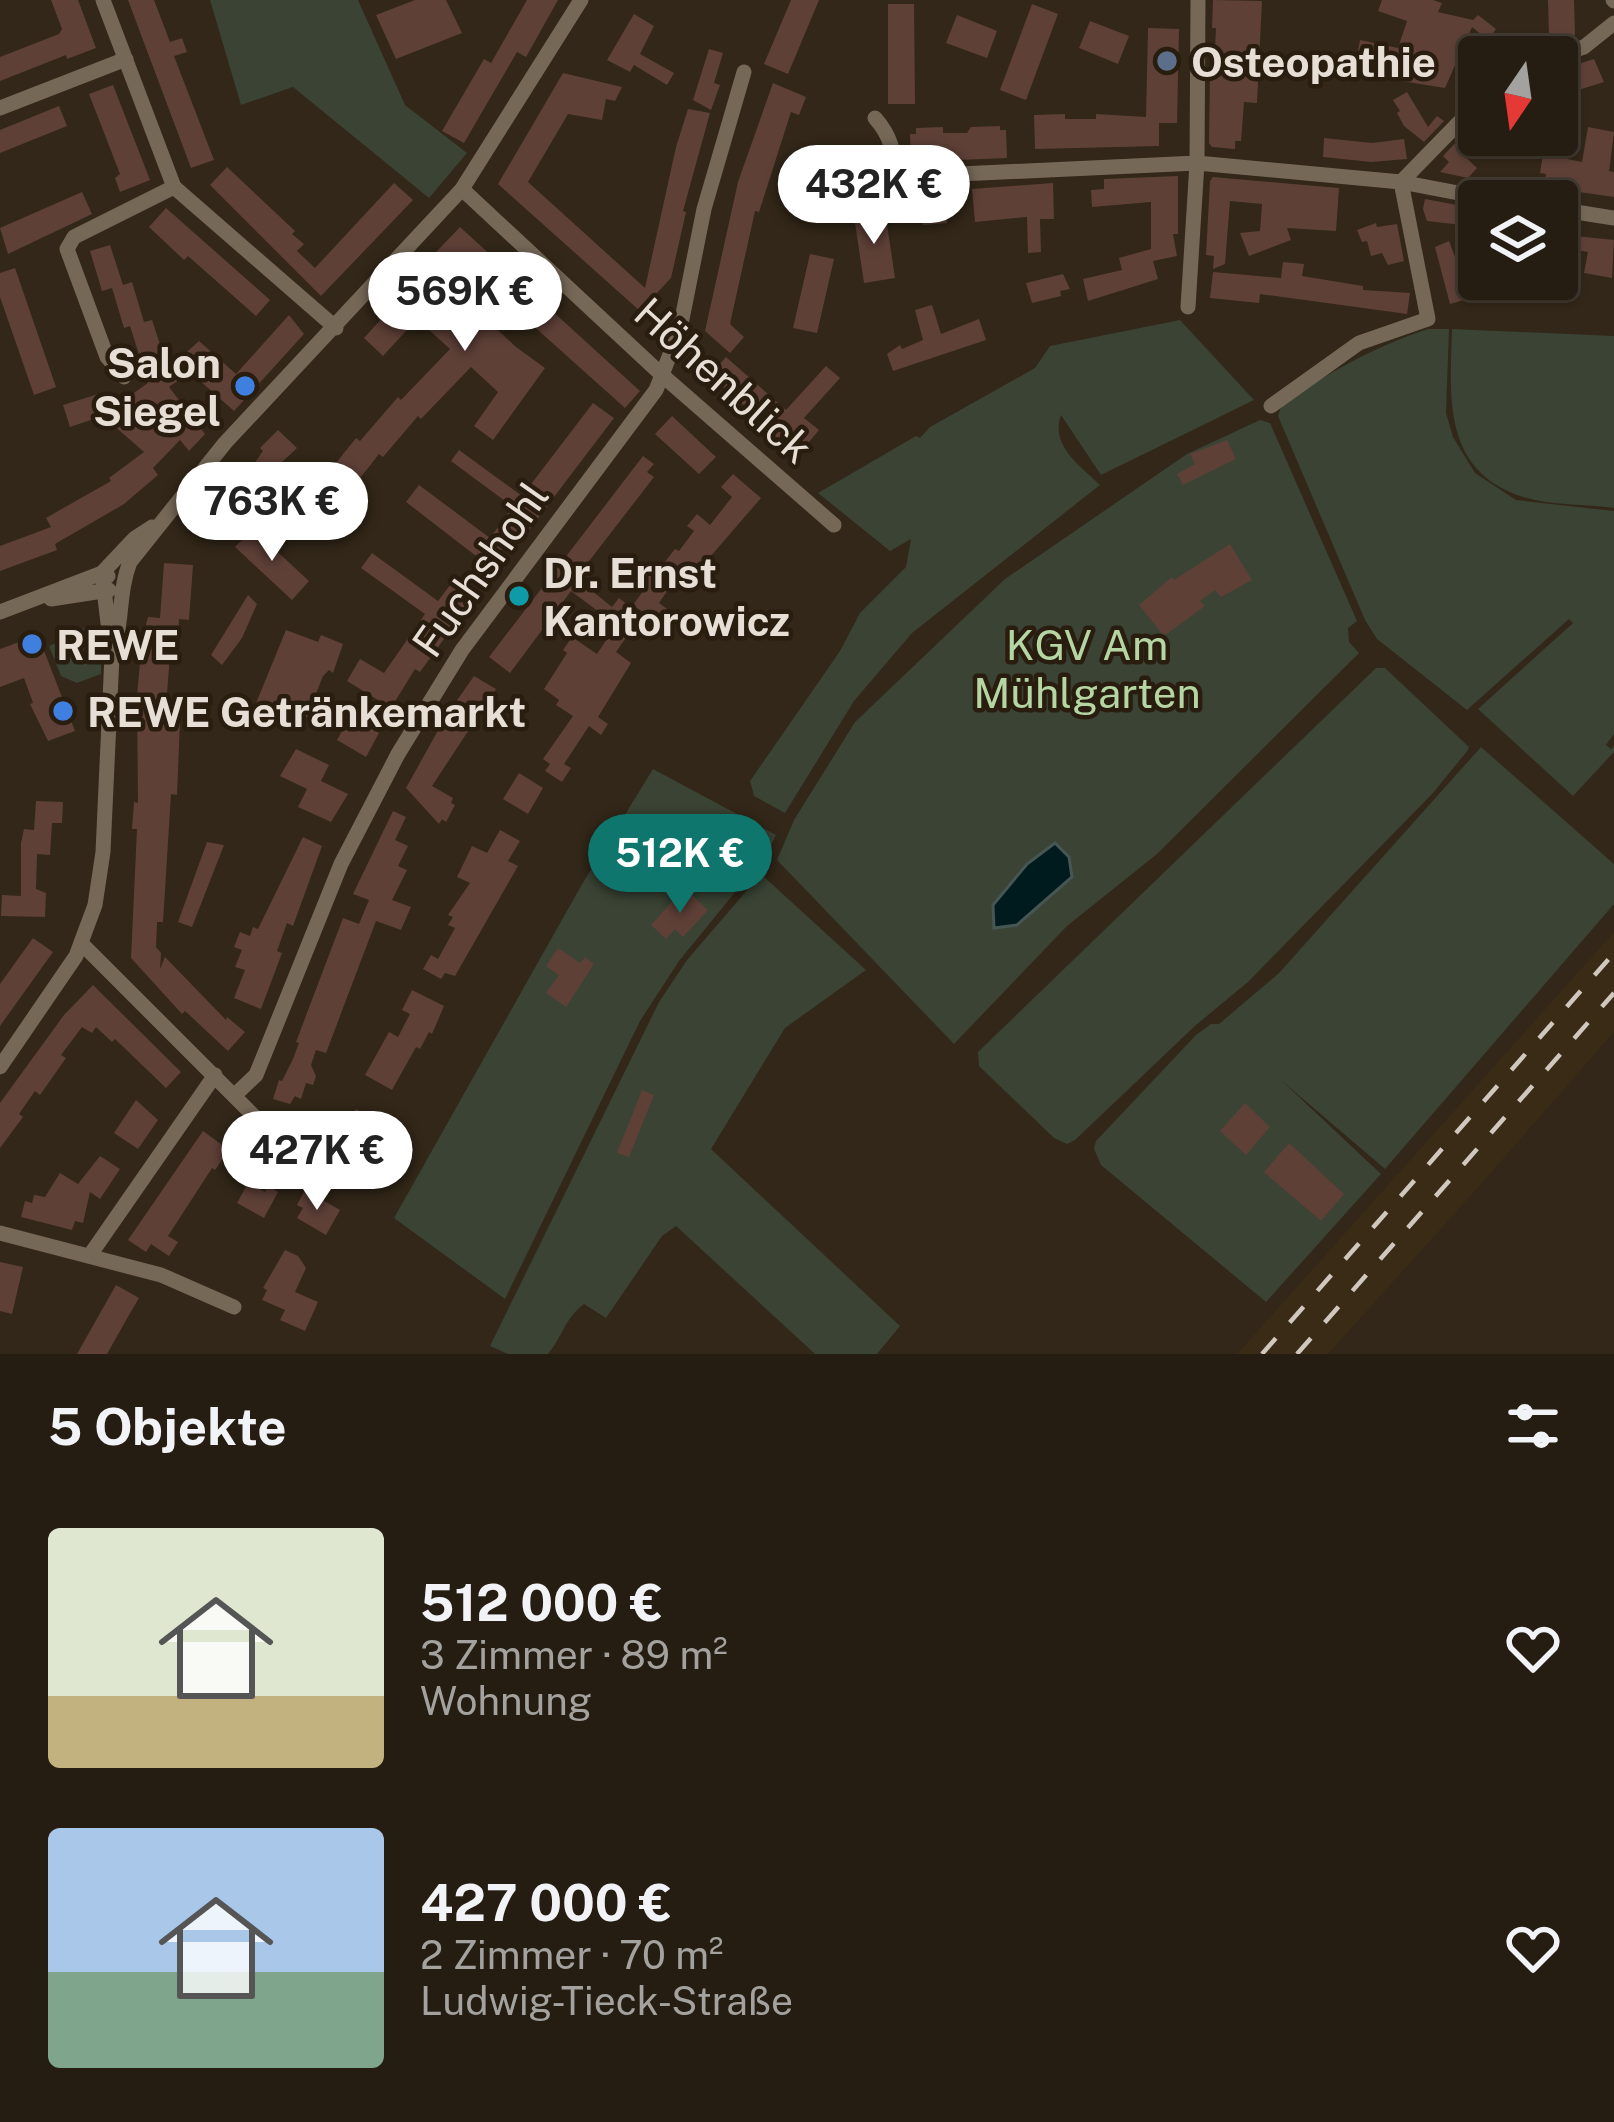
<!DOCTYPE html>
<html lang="de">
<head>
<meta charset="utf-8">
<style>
  :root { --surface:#261d12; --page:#322a20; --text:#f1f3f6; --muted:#a4a29f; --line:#423b32; --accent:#0f766e }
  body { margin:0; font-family:"Public Sans",sans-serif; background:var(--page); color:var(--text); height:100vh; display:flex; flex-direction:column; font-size:45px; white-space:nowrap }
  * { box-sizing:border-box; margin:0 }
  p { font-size:39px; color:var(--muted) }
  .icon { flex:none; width:66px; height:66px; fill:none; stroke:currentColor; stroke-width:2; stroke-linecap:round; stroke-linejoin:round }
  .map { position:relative; height:1354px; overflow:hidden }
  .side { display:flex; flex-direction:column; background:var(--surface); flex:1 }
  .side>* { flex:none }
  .needle { width:78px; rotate:193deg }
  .fabs { position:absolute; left:1458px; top:36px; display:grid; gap:24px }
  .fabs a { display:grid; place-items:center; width:120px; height:120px; border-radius:12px; background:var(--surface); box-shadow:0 3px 9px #0004,0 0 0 3px var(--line); font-size:60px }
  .price { position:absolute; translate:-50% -102px; padding:0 27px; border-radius:42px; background:#fff; color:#222; font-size:39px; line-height:78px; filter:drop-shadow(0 3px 6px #0008) }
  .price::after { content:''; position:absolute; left:50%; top:72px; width:36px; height:27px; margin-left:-18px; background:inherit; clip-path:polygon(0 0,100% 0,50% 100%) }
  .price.active { background:var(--accent); color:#fff }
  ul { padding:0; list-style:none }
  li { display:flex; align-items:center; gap:36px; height:300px; padding:0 48px }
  li span { display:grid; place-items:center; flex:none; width:336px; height:240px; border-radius:12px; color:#555 }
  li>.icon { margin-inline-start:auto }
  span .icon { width:144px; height:144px; fill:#fffc; stroke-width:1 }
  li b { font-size:51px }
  h2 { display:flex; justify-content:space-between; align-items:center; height:144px; padding:0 48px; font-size:51px }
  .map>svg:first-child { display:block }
  .built { fill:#3a2b16 }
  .green { fill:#3a4334 }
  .water { fill:#001b1d; stroke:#455654; stroke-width:3 }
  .building { fill:#5e4037 }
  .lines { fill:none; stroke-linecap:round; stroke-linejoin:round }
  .minor { stroke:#756857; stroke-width:15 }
  .rail { stroke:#d0c8be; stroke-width:4.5; stroke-dasharray:21 21; stroke-linecap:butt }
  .service-dot { fill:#5c6f8a; stroke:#281d0e; stroke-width:4.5 }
  .shop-dot { fill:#3f7fe0; stroke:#281d0e; stroke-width:4.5 }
  .culture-dot { fill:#0f9aa8; stroke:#281d0e; stroke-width:4.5 }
  .labels { text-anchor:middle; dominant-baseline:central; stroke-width:9; stroke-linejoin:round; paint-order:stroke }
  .poi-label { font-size:42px; font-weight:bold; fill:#e7dfd6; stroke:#281d0e; text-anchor:start }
  .street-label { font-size:42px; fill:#e7dfd6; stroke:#281d0e }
  .park-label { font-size:42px; fill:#b5d5a3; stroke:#281d0e }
</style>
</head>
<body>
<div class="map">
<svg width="1614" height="1354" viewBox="0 0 1614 1354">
  <rect width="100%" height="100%" fill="#322718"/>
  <path class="built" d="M1614,932V1032L1475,1191L1328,1354H1237Z"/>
  <path class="green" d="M210,0H358L405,105L467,153L429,198L293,87L241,105Z
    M1180,320L1254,400L1101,475L1061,415C1050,446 1080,465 1100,485L912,633L854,701L785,813L754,796L750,781L840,651L860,613L906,567L911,539L890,551L818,493L916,436L920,438L930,427L1035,368L1050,346Z
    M1428,329H1449L1446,413L1453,437L1475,473L1516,500L1614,511V734L1606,745L1611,749L1614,746V752L1573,796L1478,709L1573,623L1569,619L1467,710L1377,639L1365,620L1278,416L1282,404C1328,373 1373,347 1428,329Z
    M1452,329L1614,336V508C1585,504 1548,506 1520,496C1442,469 1450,396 1452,329Z
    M1260,420L1270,423L1357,621L1348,628L1349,642L1359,653L1157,854L1067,926L954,1044L777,860L794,820L855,722L1005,579L1187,454Z
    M89,626L101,658V674L77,683L61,676L49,646L56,643L55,639Z
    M1376,668H1385L1469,747L1468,750L1433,793L1248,982L1196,1025L1075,1140L1067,1144L1054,1138L979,1066L978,1052Z
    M1481,747L1614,864V904L1385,1169L1282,1081L1381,1174L1266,1302L1101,1165L1094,1149L1096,1141L1196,1035L1211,1024H1219L1279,973Z
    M653,769L776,835L767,853L679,961L640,1021L505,1299L394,1218L581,886Z
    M761,874L866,970L785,1028L711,1149L900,1326L877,1354H815L676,1226L662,1236L606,1318L584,1304C565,1318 563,1336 548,1354H508L490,1346L659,1002L687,960Z"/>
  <path class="water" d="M1055,843L1069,857L1072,877L1017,925L994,928L993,905L1027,864Z"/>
  <path class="building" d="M51,0H78L96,48L67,59L66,55L0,81V57L59,34L62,29Z
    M128,0H154L170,42L182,38L187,52L174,56L214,160L191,168Z
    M415,0H446L462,33L396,59L376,15Z
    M527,0H558L526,57L517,52L464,143L442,131L484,59L491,63Z
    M791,0H819L788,74L764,64Z
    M1213,0L1262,1L1257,103L1244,102L1241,141H1235V149L1212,147L1209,143L1210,72H1214L1216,28H1212Z
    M1382,0H1433L1442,3L1438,12L1473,20L1478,15L1496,29L1488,40L1472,27L1445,88L1395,80L1396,75L1385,73L1387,61L1357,55L1360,40L1398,48L1407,21L1378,11Z
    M1548,0H1574L1575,35L1549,38Z
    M888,4H914L915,104H888Z
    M1032,4L1058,14L1026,100L1000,90Z
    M634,14L654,26L640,54L674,73L667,85L634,65L630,72L607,60Z
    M957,15L997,31L987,58L946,43Z
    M1090,21L1129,36L1118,64L1079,48Z
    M1148,28L1179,29L1177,123H1159V146L1035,149L1034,115L1065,114V119H1096V114L1146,117Z
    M709,49L723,53L714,83L720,85L711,110L693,100Z
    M1594,59L1604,82L1575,91L1569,103L1557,97V71Z
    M563,73L622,87L615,101L606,99L602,120L568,114L528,182L645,288L676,147L688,109L710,113L683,211L686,212L671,278L640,311L498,184Z
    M773,83L806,97L799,115L791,112L759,212L755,211L730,324L744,337L730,353L705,331L738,182Z
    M113,85L150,180L120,192L115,178L120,174L89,94Z
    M1407,92L1428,127L1437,116L1444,121L1424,142L1404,126L1397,113L1400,111L1393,100Z
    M59,106L67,126L0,153V130Z
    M1000,126V130H1006L1007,158L911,162L910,134H916V128L943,127V133H967L971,127Z
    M1588,127L1614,132L1609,171L1614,172V197L1544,187L1546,174L1540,173L1543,154L1582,162Z
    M1462,136L1473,145L1462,154L1477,168L1468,178L1440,172L1449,162L1443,156Z
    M1324,138L1372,143L1404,139L1407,159L1371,162L1323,157Z
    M227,167L295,231L292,234L304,244L297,251L315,268L394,183L413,200L321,296L210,185Z
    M1178,176V234H1173L1177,256L1153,261L1158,279L1088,301L1083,279L1122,270L1119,258L1151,249V202L1092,207L1091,190L1104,189V179Z
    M1213,177L1339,188L1336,231L1287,228L1291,240L1249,256L1240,233L1260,231L1262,204L1230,201L1225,264L1213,269L1214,256L1206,255L1210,181Z
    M1053,183L1054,219H1040L1041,252L1028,253L1027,217L975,222L972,189Z
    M944,190L947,223L923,225L920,192Z
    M82,192L92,214L8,254L0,228Z
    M1425,199L1479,209V227L1427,221L1423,209Z
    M166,208L270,300L256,316L188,256L184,260L149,227Z
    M885,211L895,278L864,283L854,216Z
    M1557,221L1573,224L1577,227L1575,236L1614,240L1612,278L1584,273L1588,252L1557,247Z
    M1376,223L1377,227L1397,224L1404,261L1388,265L1382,253L1371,256L1367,241L1362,242L1357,230Z
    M460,227L640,391L625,408L461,261L444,280L516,347L545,368L493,440L474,426L498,392L471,367L421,419L418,416L383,457L379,454L339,505L316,488L356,438L360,441L398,397L401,400L450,349L417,319L383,356L364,338L404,294L400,290Z
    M1449,241L1460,270L1470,267L1478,296L1450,304L1435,247Z
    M110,245L123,285L132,282L144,322L152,320L168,369L199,341L236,374L289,315L304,334L234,411L190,372L169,387L205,434L189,451L180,440L153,468L158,475L124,504L55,544L57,550L0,571V546L51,527L46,518L111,481L109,478L144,452L103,416L70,427L63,405L105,392L111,409L148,383L130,326L124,328L112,288L102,291L90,251Z
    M810,254L834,259L817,333L793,328Z
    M1283,262L1304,264L1302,276L1363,286V290L1410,293L1407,314L1260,294L1259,303L1210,298L1213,272L1281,278Z
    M15,268L56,387L34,395L0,297V273Z
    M1063,274L1070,289L1060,291L1061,296L1032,303L1026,283Z
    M932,305L941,334L979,319L986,340L893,371L887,354L900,345L902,349L923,340L915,310Z
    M726,357L786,410L826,366L840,378L804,418L819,430L798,455L773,434L778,427L759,410L755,415L710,375Z
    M593,403L614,418L516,547L508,541L489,566L406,502L419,485L490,538L513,507L451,461L459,450L522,496Z
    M672,416L716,457L699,474L655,434Z
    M278,430L297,448L281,463L241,524L221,510L263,451L260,448Z
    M1227,440L1236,459L1183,485L1177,474L1195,464L1190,454Z
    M643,456L654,464L647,472L654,477L576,578L612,607L619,598L633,609L619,627L571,591L510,673L489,657Z
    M733,474L761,498L691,579L681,571L659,603L667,609L659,621L647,615L633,605L646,587L639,583L651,567L657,572L675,549L679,551L694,531L687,526L697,514L710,525L732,497L721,487Z
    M253,529L309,581L292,600L235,547Z
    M1230,544L1252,580L1221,597L1215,590L1200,601L1205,606L1164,636L1139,605L1172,577L1174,580Z
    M372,553L438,601L457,576L478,592L420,672L415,669L391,708L347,681L360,659L384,673L425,614L361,568Z
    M164,563L193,565L189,620L179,619L178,643L171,642L165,719L180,721L177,795L171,794L163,922H157L156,947L161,953L160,969L165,957L226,1020L227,1017L245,1032L228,1051L185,1011L182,1014L131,958L137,829H132L134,802L138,803L137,696L142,640L148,617L160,618Z
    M248,595L257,604L242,638L222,665L211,655Z
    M615,627L627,636L616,652L631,663L598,717L608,724L601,735L589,726L564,764L571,768L562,782L545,771L550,764L543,759L573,716L556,705L559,700L544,689L567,653L563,650L572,637L597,654Z
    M286,630L318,642L321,635L343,644L333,673L329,670L323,676L305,721L289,715L286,722L254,708Z
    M38,635L75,731L48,741L30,704L33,703L24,678L0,687V649Z
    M474,676L496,689L489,701L496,705L488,718L480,713L432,786L453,798L451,803L455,805L446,822L442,819L439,824L406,788L446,716Z
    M350,717L379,733L366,757L337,740Z
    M296,749L329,765L321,781L348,794L331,822L298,807L307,789L280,776Z
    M519,773L543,788L528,814L503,799Z
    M36,801L63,802L62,823H52L50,855L37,854L36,889L46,893L45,917L1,916L2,895L21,896V843L24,829L34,830Z
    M393,811L406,817L395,840L408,846L398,866L407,870L392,900L411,907L401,930L376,921L326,1053L316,1050L311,1065L316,1076L313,1085L306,1083L301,1099L295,1096L290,1104L273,1099L279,1080L282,1081L293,1059L299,1043L296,1042L343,918L359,924L369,900L353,894Z
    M500,830L520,841L508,861L518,866L455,976L445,973L441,979L423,969L431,955L438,959L455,928L448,925L453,917L448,915L470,883L457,877L472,846L487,853Z
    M303,837L322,846L293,926L287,923L277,951L282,953L261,1009L234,998L245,970L235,967L242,950L234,947L240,932L250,936L253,927L258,929Z
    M207,842L224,845L192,927L178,922Z
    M689,892L708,910L683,937L675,929L666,939L651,925L677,896L682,900Z
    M33,938L53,952L0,1026V984Z
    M558,948L580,963L585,957L594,964L566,1007L546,993L559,975L546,966Z
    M93,985L181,1072L166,1088L115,1039L112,1042L96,1027L92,1033L82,1027L61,1055L66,1058L40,1095L35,1091L19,1114L23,1117L0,1148V1103L64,1015Z
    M412,990L444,1006L432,1034L429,1032L420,1049L416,1047L392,1090L365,1075L389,1032L398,1037L410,1014L402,1010Z
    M642,1090L654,1095L629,1157L617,1153Z
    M136,1100L158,1120L138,1149L114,1133Z
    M1245,1103L1270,1127L1246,1155L1220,1131Z
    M356,1109L368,1116L365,1122L383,1132L371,1155L340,1139Z
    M203,1131L229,1150L215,1170L212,1168L168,1236L178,1242L169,1256L151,1244L146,1252L128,1240Z
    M1289,1143L1344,1194L1321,1221L1264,1172Z
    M100,1156L120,1169L100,1199L90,1192L83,1223L75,1221L72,1230L21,1217L25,1201L32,1203L34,1195L45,1197L60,1173L78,1184Z
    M248,1183L265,1192L268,1186L278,1192L264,1218L237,1203Z
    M305,1190L340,1210L326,1235L297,1218L303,1208L297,1205Z
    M285,1250L298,1256L306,1268L295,1292L318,1302L305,1331L280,1320L285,1310L262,1300L267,1290L263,1288Z
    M0,1262L23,1267L12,1314L0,1311Z
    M116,1285L139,1298L129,1315L107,1354H77Z"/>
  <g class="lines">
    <path class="minor" d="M103,0L174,187L336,328
      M1613,0L1614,1
      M1553,57L1584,47L1614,23
      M0,108L126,59
      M875,118C891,136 895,153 895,177L1197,163L1401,182L1500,201
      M1401,182L1479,102
      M462,189L662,375L834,525
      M1557,209L1614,218
      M1188,307L1197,163L1198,0
      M124,377L107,357L67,249L74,237L174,187
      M1271,406L1359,343L1428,319L1401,182
      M51,599L109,590
      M0,612L102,573L108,576
      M112,656C123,624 118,592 130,562L225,443L462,189L581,0
      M82,944L279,1141L316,1167
      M0,1067L76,956L95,905L103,852L112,656L102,573L135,538L152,527
      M235,1095L256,1075L341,864L398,754L462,650L656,390L680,329L704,209L744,72
      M0,1233L161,1275L234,1307
      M90,1255L215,1075"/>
    <path class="rail" d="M1262,1354L1614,953
      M1297,1354L1614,993"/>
  </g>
  <circle class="service-dot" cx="1167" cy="61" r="12"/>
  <g class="shop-dot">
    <circle cx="245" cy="386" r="12"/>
    <circle cx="32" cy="644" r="12"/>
    <circle cx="63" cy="711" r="12"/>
  </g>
  <circle class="culture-dot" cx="519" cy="596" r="12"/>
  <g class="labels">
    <g class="poi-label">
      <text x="1191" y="61">Osteopathie</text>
      <text x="221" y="362" text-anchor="end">Salon<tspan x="221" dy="48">Siegel</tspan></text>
      <text x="543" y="572">Dr. Ernst<tspan x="543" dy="48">Kantorowicz</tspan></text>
      <text x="56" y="644">REWE</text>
      <text x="87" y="711">REWE Getränkemarkt</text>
    </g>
    <g class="street-label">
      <text transform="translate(724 380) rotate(42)">Höhenblick</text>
      <text transform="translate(480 569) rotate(-55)">Fuchshohl</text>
    </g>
    <g class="park-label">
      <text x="1087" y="644">KGV Am<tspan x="1087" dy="48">Mühlgarten</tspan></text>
    </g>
  </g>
</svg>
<div class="fabs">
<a><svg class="needle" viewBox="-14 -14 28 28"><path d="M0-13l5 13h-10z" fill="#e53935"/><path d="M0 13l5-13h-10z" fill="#a4a29f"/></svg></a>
<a><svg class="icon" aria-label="layers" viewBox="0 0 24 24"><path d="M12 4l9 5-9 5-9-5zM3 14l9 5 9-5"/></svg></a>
</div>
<b class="price" style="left:874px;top:247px">432K €</b>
<b class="price" style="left:465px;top:354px">569K €</b>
<b class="price" style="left:272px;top:564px">763K €</b>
<b class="price active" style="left:680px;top:916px">512K €</b>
<b class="price" style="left:317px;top:1213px">427K €</b>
</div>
<section class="side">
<h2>5 Objekte<svg class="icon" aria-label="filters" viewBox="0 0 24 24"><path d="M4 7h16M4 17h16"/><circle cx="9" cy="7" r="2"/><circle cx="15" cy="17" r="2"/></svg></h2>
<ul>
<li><span style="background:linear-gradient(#dfe7d0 70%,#c2b280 0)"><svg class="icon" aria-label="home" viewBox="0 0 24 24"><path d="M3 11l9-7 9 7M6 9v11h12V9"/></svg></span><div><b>512 000 €</b><p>3 Zimmer · 89 m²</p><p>Wohnung</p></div><svg class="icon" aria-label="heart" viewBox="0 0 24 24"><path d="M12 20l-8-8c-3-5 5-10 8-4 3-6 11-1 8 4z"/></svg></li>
<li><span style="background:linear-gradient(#a9c7e8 60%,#7fa58c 0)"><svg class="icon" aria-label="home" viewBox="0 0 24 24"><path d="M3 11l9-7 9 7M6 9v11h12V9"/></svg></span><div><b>427 000 €</b><p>2 Zimmer · 70 m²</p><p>Ludwig-Tieck-Straße</p></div><svg class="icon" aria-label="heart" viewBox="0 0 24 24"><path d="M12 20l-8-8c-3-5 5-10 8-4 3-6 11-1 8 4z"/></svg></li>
</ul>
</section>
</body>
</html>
